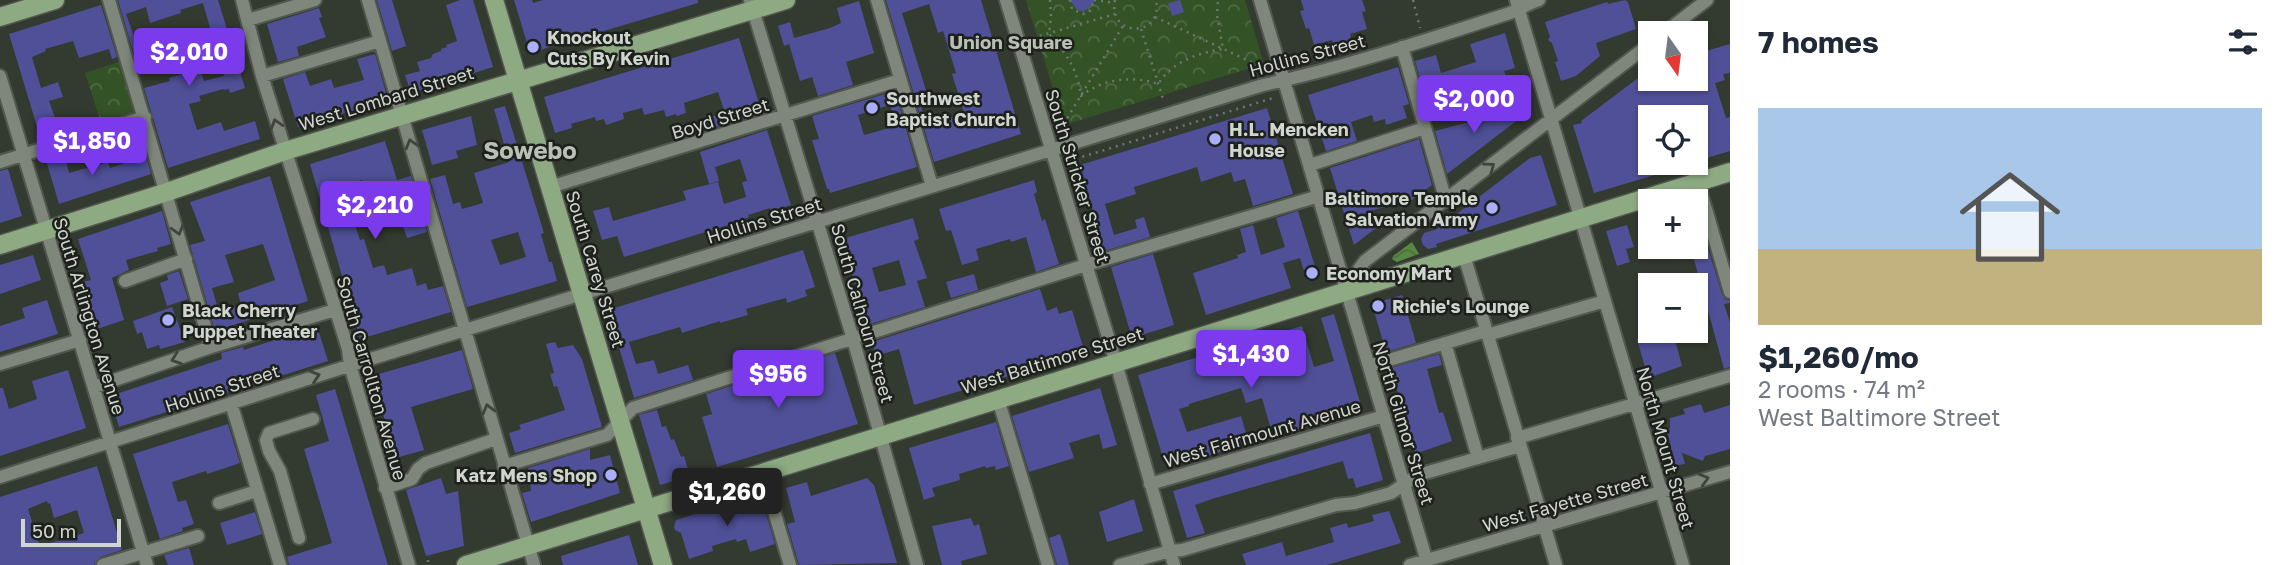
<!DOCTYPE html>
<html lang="en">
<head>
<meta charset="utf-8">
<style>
  :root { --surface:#fff; --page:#f6f6f7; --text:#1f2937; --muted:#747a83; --accent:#7c3aed }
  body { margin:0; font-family:"Golos Text",sans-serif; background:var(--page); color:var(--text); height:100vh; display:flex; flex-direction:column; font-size:26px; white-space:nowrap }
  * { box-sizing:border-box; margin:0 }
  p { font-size:23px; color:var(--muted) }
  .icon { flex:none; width:38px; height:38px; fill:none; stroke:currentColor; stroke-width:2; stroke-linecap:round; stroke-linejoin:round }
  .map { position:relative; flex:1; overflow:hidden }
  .sheet { display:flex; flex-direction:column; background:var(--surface); width:560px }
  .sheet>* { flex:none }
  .needle { width:46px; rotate:166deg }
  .controls { position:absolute; left:1638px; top:21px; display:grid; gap:14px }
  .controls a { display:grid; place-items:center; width:70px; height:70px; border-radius:0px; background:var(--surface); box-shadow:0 2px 5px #0004; font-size:35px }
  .scale { position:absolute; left:21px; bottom:18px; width:100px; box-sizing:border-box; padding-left:7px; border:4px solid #d1d5cf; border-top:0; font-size:19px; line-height:24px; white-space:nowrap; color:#d1d5cf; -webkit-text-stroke:5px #1d201b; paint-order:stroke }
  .price { position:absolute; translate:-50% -60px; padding:0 16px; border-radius:7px; background:var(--accent); color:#fff; font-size:23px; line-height:46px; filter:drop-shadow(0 2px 4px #0008) }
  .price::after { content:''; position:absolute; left:50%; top:42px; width:21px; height:16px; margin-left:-10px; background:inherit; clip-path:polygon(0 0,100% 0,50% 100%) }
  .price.current { background:#222; color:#fff }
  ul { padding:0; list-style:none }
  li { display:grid; align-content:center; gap:14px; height:371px; padding:0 28px }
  li span { display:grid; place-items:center; height:217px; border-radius:0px; color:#555 }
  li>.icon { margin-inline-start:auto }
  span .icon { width:126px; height:126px; fill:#fffc; stroke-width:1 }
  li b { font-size:30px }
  h2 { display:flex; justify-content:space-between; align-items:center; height:84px; padding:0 28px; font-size:30px }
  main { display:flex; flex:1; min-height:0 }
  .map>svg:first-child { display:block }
  .park { fill:url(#park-crowns) }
  .water { fill:url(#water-waves) }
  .building { fill:#4f5097; fill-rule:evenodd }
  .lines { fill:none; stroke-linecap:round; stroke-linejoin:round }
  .minor-casing { stroke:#52574f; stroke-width:16 }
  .major-casing { stroke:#52574f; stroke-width:21 }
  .path { stroke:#70766e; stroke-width:2.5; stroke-dasharray:2 5; stroke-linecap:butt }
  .minor { stroke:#7f877c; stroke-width:12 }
  .major { stroke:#8daa83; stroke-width:18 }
  .oneway { stroke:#3f443d }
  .poi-dot { fill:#aaaffb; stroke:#1d201b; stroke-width:2.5 }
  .labels { text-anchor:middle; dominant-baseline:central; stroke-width:5; stroke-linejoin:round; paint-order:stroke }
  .poi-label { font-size:18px; font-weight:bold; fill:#d1d5cf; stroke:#1d201b; text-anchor:start }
  .street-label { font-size:18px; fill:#d1d5cf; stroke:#1d201b }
  .neighbourhood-label { font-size:19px; font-weight:bold; fill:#b9c1b6; stroke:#1d201b }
  .district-label { font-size:24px; font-weight:bold; fill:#b9c1b6; stroke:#1d201b }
</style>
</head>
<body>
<main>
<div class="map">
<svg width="1730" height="565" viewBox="0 0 1730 565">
  <defs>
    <pattern id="park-crowns" width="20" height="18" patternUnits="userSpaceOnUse" patternTransform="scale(1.75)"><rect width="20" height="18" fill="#335326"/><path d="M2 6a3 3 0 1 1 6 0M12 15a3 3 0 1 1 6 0" fill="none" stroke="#506b44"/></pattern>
    <pattern id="water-waves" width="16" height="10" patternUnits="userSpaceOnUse" patternTransform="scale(1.75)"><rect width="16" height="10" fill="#578842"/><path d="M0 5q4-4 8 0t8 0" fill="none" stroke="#4f6f41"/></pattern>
  </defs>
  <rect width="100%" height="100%" fill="#333a30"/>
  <path class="park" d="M1026,0H1245L1264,64L1064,125Z
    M122,61L140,113L102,126L85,73Z"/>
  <path class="water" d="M1412,242L1419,254L1397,262L1392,259L1393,256Z"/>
  <path class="building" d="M118,0H218L245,88L230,93L229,89L224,90L223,89L199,96L201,101L189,104L197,130L221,122L224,131L255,121L260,139L168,168L144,88L170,81L169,78L200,69L204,81L224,76L212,35L203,3L180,10L181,13L150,23L146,7L126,14L134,37L145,34L153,64L138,68Z
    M377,0H392L406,46L392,51Z
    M460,0H473L493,67L411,93L405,75L420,71L417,62L431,58L433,54L441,51V49L447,47L446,45L457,41L446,5Z
    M514,0H532L533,3L543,0H698V3L530,53Z
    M886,0H981L1021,134L934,162ZM929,4L938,33L943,31L956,73L952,74L964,113L927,125L920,103L929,100L902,13Z
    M1070,0H1096L1084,12L1076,9Z
    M1180,0L1184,12L1172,16L1168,3Z
    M1301,0H1362L1366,11L1362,12L1367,29L1350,34L1352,41L1334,47L1332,40L1314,45L1309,28L1306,29L1300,11L1304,10Z
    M1625,0L1628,2L1636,29L1596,43L1600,56L1576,76L1561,81L1555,62L1558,61L1552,43L1548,40L1550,37L1545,22L1607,2L1608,4Z
    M859,1L874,53L846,62L853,85L818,96L812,77L800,81L789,44L784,46L778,26L790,22L794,38L830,28L841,23L837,8Z
    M101,5L117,57L112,59L109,49L79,58L73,41L45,49L46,51L32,57L41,88L58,82L63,97L49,101L61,134L41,140L9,34Z
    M319,8L322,17L319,18L326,37L297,47L299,56L278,62L267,24Z
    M1696,25H1698L1706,51L1730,44V73L1723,74L1725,80L1715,83L1726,118L1730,117V151L1700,160L1696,147V117H1650V132L1646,134L1650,149V163H1685V166L1594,193L1573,125L1582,123L1581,121L1650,69V79H1696Z
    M1505,33L1515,68L1504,71L1506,76L1483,84V86L1469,91L1471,97L1453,102L1449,92L1426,99L1415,61L1436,55L1441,73L1476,62L1470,44Z
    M739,38L762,113L703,131L699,120L725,113L718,92L684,103L686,113L677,116L676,114L666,117L664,110L644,115L642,108L623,113L624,119L606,125L604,119L596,121L595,117L571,124L572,128L555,133L544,97Z
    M375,54L388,100L298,127L283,79L305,72L310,86L331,79L334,88L364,80L357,59Z
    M1398,67L1409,104L1403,106L1407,118L1386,125L1385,119L1374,122L1372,115L1351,122L1357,141L1326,151L1308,95Z
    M895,91L917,167L830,193L829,189H827L812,140L819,139L812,116ZM890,105L896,126L864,135L858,115Z
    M1512,98L1519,119L1447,174L1435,131L1492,116L1490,111L1500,108L1498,103Z
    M505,106L544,233L541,234L549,262H552L557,281L467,307L430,179L445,175L453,204L460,202L462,209L483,203L474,173L509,162L494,109ZM518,232L526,257L500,265L491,240Z
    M1267,108L1293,194L1253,206L1245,179L1234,182L1231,172L1201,182L1197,167L1185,171L1134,187L1136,194L1105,204L1114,235L1137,228L1135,220L1144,217L1150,237L1104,251L1080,165Z
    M471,116L477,145L456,151L458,158L432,165L422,130Z
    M767,130L791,205L771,211L770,208L748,215L749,217L732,224L624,257L617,236L602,240L593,211L609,207L613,221L686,200L683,191L718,182L724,204L746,197L742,182L747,181L740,159L715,167L719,181L709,184L700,152Z
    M1419,139L1432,185L1401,208L1399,202L1371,211L1376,228L1354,245L1330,168Z
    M385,141L397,180L411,176L427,232L407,238L400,217L388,221L385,211L372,214L362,180L342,186L360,240L364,239L373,268L384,265L387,275L412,268L417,286L426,283L428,290L443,286L451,312L360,339L310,164Z
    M67,152H64L69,173L108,162L110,168L146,156L151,174L59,204L45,157Z
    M1541,155L1557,205L1436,244L1437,247L1428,249L1423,245L1421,239L1424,233L1437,229L1530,158Z
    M8,169L22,216L0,223V171Z
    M270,176L308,301L215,331L190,245L205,241L190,202ZM263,244L275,280L238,293L241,305L219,312L212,288L234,282L225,255Z
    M1034,180L1037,192L1034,194L1042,221L1045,219L1059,264L1036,272L1026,237L1011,242L1010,239L976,249L979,260L962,265L951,230L946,231L939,209Z
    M162,211L171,244L157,248L158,251L126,260L129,270L112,278L124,320L97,329L83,282L91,280L78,239Z
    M1298,211L1317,273L1307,281L1300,258L1283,263L1291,288L1206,315L1193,273L1238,258L1237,255L1246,252L1240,229L1253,225L1261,255L1285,247L1276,218Z
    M913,218L919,239L914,241L927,278L917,281L925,307L867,325L842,239ZM899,260L906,285L879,292L872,268Z
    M1627,225L1634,247L1626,249L1630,262L1617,266L1606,231Z
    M1706,242L1722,294L1725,299L1730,301V303L1724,304L1730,322V367L1724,369L1692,252L1703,249L1702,244Z
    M803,250L815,287L805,290L807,296L787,303L786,298L746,309L748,315L720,323V321L682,333L680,327L629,342L636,364L654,360L658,374L688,365L693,380L634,398L608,310Z
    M1153,254L1174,325L1132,338L1111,267Z
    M33,255L41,280L0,294V265Z
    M179,271L188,299L167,306L160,283L168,280L167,275Z
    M974,274L978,290L951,298L946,282Z
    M1040,289L1047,311L1057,307L1059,314L1072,310L1085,353L914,405L899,349L876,356L872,342Z
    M1402,295L1416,343L1386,352L1372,304Z
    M47,300L58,334L0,352V326L25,318L22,308Z
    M172,307L185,342L160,349L159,345L147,349L142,332L137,334L133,321Z
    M1334,314L1362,409L1273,437L1262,398L1246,403L1241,388L1189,404V406L1179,409L1187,432L1241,416L1249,444L1203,457L1201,449L1164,461L1138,375L1302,326L1314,367L1334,361L1321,318Z
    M317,326L328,361L119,427L110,396L222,359L221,353L243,347L244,350Z
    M1673,332L1682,366L1648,378L1637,339L1652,335L1653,338Z
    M555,342L558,348L573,345L582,359L602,427L515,453L509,433L521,429L519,425L565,410L557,386L554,387L550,374L554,373L546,344Z
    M462,350L473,389L411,407L424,450L396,458L372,376Z
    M835,353L858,424L717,467L702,417L712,414L706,394Z
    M1439,354L1442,365L1427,369L1439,413L1443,412L1452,441L1415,454L1391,368Z
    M68,370L86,428L0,456V388H3L9,409L37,399L32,381Z
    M1100,388L1117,445L1103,449L1099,434L1069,443L1074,458L1029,472L1012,416Z
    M335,389L349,436L388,565H289L287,557L332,543L304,449L329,441L316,395Z
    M1701,404L1704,413L1730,405V449L1705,456L1703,461L1682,453L1685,464L1675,466L1667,429L1670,428V418L1685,414L1683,409Z
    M657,410L662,427L666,426L671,440L674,439L681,457L684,456L690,476L660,485L639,415Z
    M996,422L1009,466L996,470L995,466L986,468L985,466L959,474L960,480L932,488L935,496L924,500L909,448Z
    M228,424L240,463L207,474L206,471L172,482L178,502L186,500L194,524L182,528L183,531L160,539L133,454Z
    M1370,433L1383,480L1356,488L1353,478L1348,479L1343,461L1212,499L1195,505L1205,533L1187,538L1173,491Z
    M590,449V460L610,455L620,493L531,522L522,493L531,491L528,468Z
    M97,466L122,550L100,557L94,565H0V497ZM47,501L48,504L50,503L54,518L77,510L84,533L40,546L28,509Z
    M441,478L446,494L458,491L464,546L426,556L406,490Z
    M867,478L874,485L897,563L799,565L787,524L795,522L786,488L807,482L811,496Z
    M760,494L775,544L750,552L746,539L737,542L736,539L712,546L713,551L689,559L681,533L675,530L674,527L676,520L714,508L715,513L736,507L735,502Z
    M1134,499L1143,531L1107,542L1099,512Z
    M1389,511L1401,543L1327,565H1246L1242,554L1282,542L1286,556L1334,542L1330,528L1347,523L1348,528L1374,521L1372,515Z
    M255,512L262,534L227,545L220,523Z
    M971,518L974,526L979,524L987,554L961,561L962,565H942L932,526Z
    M1060,534L1064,546L1069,565H1057L1049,538Z
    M629,535L638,565H563L561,556Z
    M189,548L194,565H168L164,555Z"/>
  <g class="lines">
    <defs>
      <path id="minor" d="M109,0L211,347
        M242,0L262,76L348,349L350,365L409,565
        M368,0L534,565
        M750,0L853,339L917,565
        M877,0L932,186
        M1006,0L1116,363L1174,565
        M1260,0L1428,565
        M1516,0L1683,565
        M248,20L315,0
        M1664,33L1707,0
        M1402,47L1446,201
        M0,76L147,565
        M262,76L380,41
        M0,162L145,117
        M1310,165L1425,128
        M1698,182L1730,292
        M550,187L900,80
        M1464,255L1556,565
        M125,281L186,259
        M1347,291L1356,273L1365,261L1650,44
        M1487,335L1605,301
        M1445,343L1478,458
        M0,364L80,340
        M1369,366L1486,331
        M94,387L211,347L335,310
        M998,399L1048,565
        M231,403L280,565
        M1517,438L1730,376
        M504,466L607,435L633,408L1086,265L1319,196
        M763,474L790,565
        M0,477L364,361L1263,85C1347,67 1429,39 1510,13C1520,9 1529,3 1539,0
        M1150,484L1384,416
        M385,488L412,479L418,469L426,463L496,439
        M219,503L257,491
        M299,538L280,471L269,451L266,440L269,433L313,419
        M103,565L198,536
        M1120,565L1170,551L1182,550L1336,505L1355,503L1391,493L1418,475L1520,446
        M1410,565L1730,472"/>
      <path id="major" d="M494,0L663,565
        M0,17L55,0
        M0,245L167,192L285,151L786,0
        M466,565L1730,172"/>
    </defs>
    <use href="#minor" class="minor-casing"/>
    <use href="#major" class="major-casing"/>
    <path class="path" d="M1050,0L1051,16L1049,34C1066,53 1078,70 1081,96C1102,79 1133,75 1158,84C1173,61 1198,53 1223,49L1217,15L1218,0
      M1070,0L1072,9L1083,14L1090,11L1094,0
      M1094,0L1115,3
      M1115,0C1107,38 1164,38 1156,0
      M1413,0L1420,28
      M1155,17L1264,68
      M1141,29L1163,99
      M1033,38L1115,14
      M1060,130L1123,26
      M1069,161L1273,98
      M428,560V565"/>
    <use href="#minor" class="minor"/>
    <use href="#major" class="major"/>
  </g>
  <defs><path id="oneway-chevron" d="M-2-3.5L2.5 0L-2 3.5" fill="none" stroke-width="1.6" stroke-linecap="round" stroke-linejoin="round" transform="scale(1.75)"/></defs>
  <g class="oneway">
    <use href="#oneway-chevron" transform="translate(276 124) rotate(-107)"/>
    <use href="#oneway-chevron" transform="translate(411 144) rotate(-106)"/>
    <use href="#oneway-chevron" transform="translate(1490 167) rotate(-37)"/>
    <use href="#oneway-chevron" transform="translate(178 230) rotate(74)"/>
    <use href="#oneway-chevron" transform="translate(176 359) rotate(161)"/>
    <use href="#oneway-chevron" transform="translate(315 376) rotate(-18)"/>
    <use href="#oneway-chevron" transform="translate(488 409) rotate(-105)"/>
    <use href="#oneway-chevron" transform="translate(1704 479) rotate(-16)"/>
  </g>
  <g class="poi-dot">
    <circle cx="533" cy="47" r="7"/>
    <circle cx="872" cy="108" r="7"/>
    <circle cx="1215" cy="139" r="7"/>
    <circle cx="1492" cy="208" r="7"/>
    <circle cx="1312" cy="273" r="7"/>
    <circle cx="1378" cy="306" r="7"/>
    <circle cx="168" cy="320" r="7"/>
    <circle cx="611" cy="475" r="7"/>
  </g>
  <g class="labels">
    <g class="poi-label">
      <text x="547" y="37">Knockout<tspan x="547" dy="21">Cuts By Kevin</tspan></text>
      <text x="886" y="98">Southwest<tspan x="886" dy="21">Baptist Church</tspan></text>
      <text x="1229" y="129">H.L. Mencken<tspan x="1229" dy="21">House</tspan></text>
      <text x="1478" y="198" text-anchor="end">Baltimore Temple<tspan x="1478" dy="21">Salvation Army</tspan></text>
      <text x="1326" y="273">Economy Mart</text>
      <text x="1392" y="306">Richie's Lounge</text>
      <text x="182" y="310">Black Cherry<tspan x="182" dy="21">Puppet Theater</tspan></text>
      <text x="597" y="475" text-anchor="end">Katz Mens Shop</text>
    </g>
    <g class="street-label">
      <text transform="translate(1307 55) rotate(-15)">Hollins Street</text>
      <text transform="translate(386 98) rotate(-17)">West Lombard Street</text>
      <text transform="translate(720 118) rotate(-17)">Boyd Street</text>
      <text transform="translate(1078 176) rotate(73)">South Stricker Street</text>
      <text transform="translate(764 220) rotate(-17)">Hollins Street</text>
      <text transform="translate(596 269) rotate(73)">South Carey Street</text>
      <text transform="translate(863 313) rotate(74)">South Calhoun Street</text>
      <text transform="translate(90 316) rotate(73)">South Arlington Avenue</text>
      <text transform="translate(1052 360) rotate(-17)">West Baltimore Street</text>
      <text transform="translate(372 378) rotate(74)">South Carrollton Avenue</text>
      <text transform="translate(222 388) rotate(-18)">Hollins Street</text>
      <text transform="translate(1404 423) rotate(73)">North Gilmor Street</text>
      <text transform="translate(1262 433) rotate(-16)">West Fairmount Avenue</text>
      <text transform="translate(1666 448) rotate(74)">North Mount Street</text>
      <text transform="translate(1565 502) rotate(-16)">West Fayette Street</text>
    </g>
    <g class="neighbourhood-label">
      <text x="1011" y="41">Union Square</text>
    </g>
    <g class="district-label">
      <text x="530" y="149">Sowebo</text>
    </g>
  </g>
</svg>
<div class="controls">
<a><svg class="needle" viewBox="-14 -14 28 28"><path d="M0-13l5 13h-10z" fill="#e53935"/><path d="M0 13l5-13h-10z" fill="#747a83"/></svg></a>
<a><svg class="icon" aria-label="locate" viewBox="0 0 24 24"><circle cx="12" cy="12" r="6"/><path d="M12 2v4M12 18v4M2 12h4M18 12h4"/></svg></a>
<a>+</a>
<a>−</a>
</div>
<div class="scale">50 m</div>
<b class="price" style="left:189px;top:88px">$2,010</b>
<b class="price" style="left:1474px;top:135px">$2,000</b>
<b class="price" style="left:92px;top:177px">$1,850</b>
<b class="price" style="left:375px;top:241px">$2,210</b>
<b class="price" style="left:1251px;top:390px">$1,430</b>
<b class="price" style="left:778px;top:410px">$956</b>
<b class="price current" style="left:727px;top:528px">$1,260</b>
</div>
<section class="sheet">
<h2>7 homes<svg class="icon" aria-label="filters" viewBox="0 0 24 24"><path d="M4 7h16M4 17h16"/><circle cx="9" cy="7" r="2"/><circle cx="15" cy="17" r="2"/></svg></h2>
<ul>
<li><span style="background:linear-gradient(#a9c7e8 65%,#c2b280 0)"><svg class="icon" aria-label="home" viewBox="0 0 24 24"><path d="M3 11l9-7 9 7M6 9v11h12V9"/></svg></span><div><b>$1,260/mo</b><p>2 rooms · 74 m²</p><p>West Baltimore Street</p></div></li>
</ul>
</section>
</main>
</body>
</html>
